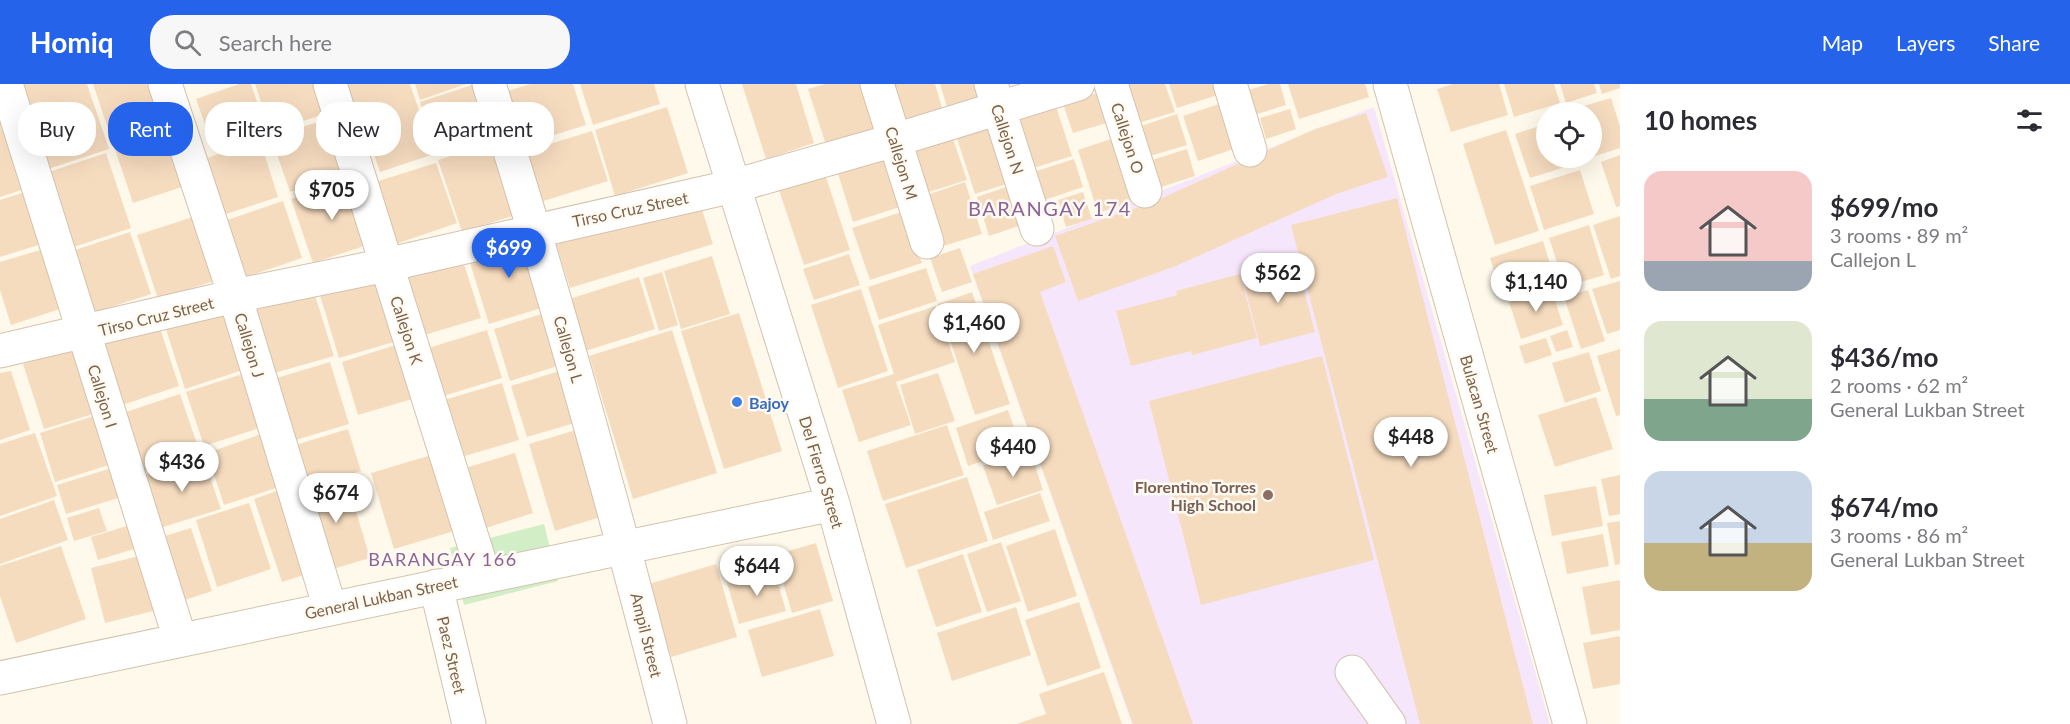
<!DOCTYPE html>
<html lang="en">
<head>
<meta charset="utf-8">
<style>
  :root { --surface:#fff; --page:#f7f7f7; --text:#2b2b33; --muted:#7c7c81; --accent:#2563eb }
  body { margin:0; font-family:Lato,sans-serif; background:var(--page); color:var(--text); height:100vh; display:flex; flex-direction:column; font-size:22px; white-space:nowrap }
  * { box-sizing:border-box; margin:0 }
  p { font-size:20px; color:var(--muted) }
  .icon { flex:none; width:33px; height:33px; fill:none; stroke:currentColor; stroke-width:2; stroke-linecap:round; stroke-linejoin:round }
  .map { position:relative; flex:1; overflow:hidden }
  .details { display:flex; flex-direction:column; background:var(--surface); width:450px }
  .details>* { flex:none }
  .hud { position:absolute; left:18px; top:18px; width:570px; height:54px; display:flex; gap:12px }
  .fabs { position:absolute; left:1536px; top:18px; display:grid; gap:12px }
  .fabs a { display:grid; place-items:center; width:66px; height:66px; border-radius:50%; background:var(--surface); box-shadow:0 6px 24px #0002; font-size:30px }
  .price { position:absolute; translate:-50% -51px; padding:0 14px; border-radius:21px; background:#fff; color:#222; font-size:20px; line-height:39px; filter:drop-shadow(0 2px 3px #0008) }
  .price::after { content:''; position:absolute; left:50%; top:36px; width:18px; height:14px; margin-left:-9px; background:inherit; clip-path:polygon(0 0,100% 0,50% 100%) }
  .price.current { background:var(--accent); color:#fff }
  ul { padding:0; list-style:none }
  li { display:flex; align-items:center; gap:18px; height:150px; padding:0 24px }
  li span { display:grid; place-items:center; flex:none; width:168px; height:120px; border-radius:18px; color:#555 }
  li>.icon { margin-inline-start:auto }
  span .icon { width:72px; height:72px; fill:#fffc; stroke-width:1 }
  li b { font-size:26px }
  h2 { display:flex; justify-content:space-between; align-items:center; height:72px; padding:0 24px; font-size:26px }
  .tag { padding:0 21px; border-radius:24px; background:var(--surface); box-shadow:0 6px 24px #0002; font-size:21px; line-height:54px }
  .tag.current { background:var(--accent); color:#fff }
  header { display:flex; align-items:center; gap:36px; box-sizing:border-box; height:84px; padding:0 30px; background:var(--accent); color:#fff }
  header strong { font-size:28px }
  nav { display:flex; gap:33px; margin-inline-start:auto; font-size:21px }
  .search { width:420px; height:54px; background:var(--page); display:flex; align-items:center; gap:15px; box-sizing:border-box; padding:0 21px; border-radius:24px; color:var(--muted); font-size:22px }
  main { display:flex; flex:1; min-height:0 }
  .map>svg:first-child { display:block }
  .education { fill:#f6e6fb }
  .green { fill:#d1eec6 }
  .building { fill:#f6dcbf }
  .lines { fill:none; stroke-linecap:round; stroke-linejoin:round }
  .minor-casing { stroke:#d3c2ad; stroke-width:35 }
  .minor { stroke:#fff; stroke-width:33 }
  .shop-dot { fill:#3f7fe0; stroke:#fffbf2; stroke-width:2 }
  .education-dot { fill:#8d6e63; stroke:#fffbf2; stroke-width:2 }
  .labels { text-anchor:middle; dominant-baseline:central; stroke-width:5; stroke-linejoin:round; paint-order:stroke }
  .street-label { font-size:16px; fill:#7c624a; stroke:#fffbf2 }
  .shop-label { font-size:16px; font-weight:bold; fill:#366cbe; stroke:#fffbf2; text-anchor:start }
  .education-label { font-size:16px; font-weight:bold; fill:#785e54; stroke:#fffbf2; text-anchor:end }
  .neighbourhood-label { font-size:18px; letter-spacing:1.5px; fill:#8c6298; stroke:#fffbf2 }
  .quarter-label { font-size:20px; letter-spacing:1.5px; fill:#8c6298; stroke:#fffbf2 }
</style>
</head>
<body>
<header>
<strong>Homiq</strong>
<div class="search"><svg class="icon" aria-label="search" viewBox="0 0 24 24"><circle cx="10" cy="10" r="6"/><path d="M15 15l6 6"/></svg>Search here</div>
<nav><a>Map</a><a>Layers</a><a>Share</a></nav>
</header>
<main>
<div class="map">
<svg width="1620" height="640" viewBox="0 0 1620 640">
  <rect width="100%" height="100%" fill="#fef9ea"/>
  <path class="education" d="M1374,23L1550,640H1132L970,182Z"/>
  <path class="green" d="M544,440L558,497L464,521L450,464Z"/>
  <path class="building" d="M10,0H87L109,65L39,88Z
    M93,0H162L194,99L133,119Z
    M239,0H251L267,48L214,66L196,15Z
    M255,0H324L333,27L271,48Z
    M347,0H410L434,70L380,88L363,38L358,39Z
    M415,0H466L420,16Z
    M475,0L501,51L438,72L420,18Z
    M530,0H573L586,41L525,60L508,7Z
    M580,0H654L660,20L593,41Z
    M742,0H796L814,59L766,75Z
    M825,0H868L882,44L826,61L808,5Z
    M886,0H935L943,27L899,41Z
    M940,0H983L986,10L947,23Z
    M1121,0H1165L1175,28L1135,40Z
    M1169,0H1217L1221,10L1177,24Z
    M1268,0H1280L1286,21L1254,31L1246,7Z
    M1288,0H1365L1369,13L1299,35Z
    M1453,0H1499L1508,31L1451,48L1437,5Z
    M1504,0H1554L1560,19L1514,33Z
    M1560,0H1594L1597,9L1566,19Z
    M1599,0H1620V4L1602,10Z
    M1100,8L1110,38L1073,49L1063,20Z
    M1611,14L1620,42V64L1592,73V28H1578L1577,24Z
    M1054,16L1072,72L1024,87L1006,32Z
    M0,20L31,103L0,113Z
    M1219,20L1234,65L1198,77L1183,32Z
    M667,23L688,89L615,112L595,46Z
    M1290,25L1296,45L1266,55L1260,34Z
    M997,28L1019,96L975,110L953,42Z
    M1366,29L1388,93L1336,110L1176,182L1078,217L1055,152L1153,118L1315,45Z
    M1177,30L1187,61L1147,73L1138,43Z
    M331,34L349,88L290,108L271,53Z
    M1546,40V74H1583L1584,77L1530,94L1515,50Z
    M949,43L967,96L916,112L899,59Z
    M1506,46L1539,147L1495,161L1463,60Z
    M592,47L608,97L540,118L524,68Z
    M1117,53L1138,116L1098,129L1078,66Z
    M260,56L278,113L220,132L201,76Z
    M501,56L525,128L462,148L438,76Z
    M1187,65L1195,92L1158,104L1149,77Z
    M885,68L903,122L853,138L836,83Z
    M106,69L131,144L71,164L46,89Z
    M1620,71V122L1616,123L1601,78Z
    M1074,75L1083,103L1033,120L1024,91Z
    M436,79L457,139L393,161L372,99Z
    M823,84L850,166L804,181L777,100Z
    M1580,86L1594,130L1544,146L1530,102Z
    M351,95L373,159L313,179L291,115Z
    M965,98L982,150L937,164L921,113Z
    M1015,100L1028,139L989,152L977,113Z
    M34,105L51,157L0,173V116Z
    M1083,108L1092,135L1066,143L1058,116Z
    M698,113L713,160L570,204L555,157Z
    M1397,114L1533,640H1420L1291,141Z
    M283,117L302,174L243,194L224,137Z
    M905,127L922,179L870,196L852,144Z
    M199,131L220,195L158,215L137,151Z
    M1620,132V192L1611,195L1593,141Z
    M1589,141L1604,191L1565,203L1549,154Z
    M130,148L151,210L93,229L72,167Z
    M530,150L551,221L489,240L467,169Z
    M1543,157L1555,196L1502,212L1490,174Z
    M1053,162L1066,198L1040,208L1193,640H1133L973,190Z
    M50,163L69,222L11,241L0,206V178Z
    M960,164L972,198L942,208L930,174Z
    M460,167L481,234L418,253L397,186Z
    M849,170L860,201L814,216L803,185Z
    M712,172L730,230L681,245L664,187Z
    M1297,179L1315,248L1260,262L1242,192Z
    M926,184L937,217L879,236L868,203Z
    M662,188L678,241L659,247L643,194Z
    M380,189L401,256L339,274L319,208Z
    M1240,190L1257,254L1192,271L1191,267L1131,282L1116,227L1177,211L1176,207Z
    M639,193L655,245L582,268L566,216Z
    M1620,197V246L1607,250L1592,205Z
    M1551,204L1563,241L1521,255L1509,218Z
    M861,205L888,287L838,304L811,221Z
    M1588,206L1605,257L1581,265L1564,213Z
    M314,208L334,272L274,289L255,226Z
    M972,208L1010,320L975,331L938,220Z
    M233,216L255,282L185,305L164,239Z
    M936,222L955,278L896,298L911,341L859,358L842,306L894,290L878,241Z
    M551,227L567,279L510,297L494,245Z
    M739,229L782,367L724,385L681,247Z
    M157,235L179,302L116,323L93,256Z
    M487,246L502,294L440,313L425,265Z
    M672,246L717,389L633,415L589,272Z
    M1567,246L1573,263L1556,268L1550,252Z
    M1546,254L1552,271L1525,280L1519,262Z
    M402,259L419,313L358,331L342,278Z
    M83,262L103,327L44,345L23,280Z
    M1620,265V331L1616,332L1597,272Z
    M1589,268L1601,307L1565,319L1552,279Z
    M1322,272L1374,476L1201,521L1149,317Z
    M330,278L349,340L289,358L270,296Z
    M569,284L585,336L527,353L511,302Z
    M11,287L30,346L0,356V289Z
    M252,287L269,341L204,362L186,308Z
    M938,289L955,337L915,350L900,301Z
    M502,299L519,356L454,375L437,318Z
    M180,310L200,369L137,390L117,331Z
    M1596,313L1613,365L1555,383L1538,331Z
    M1008,326L1021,364L968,382L956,344Z
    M100,330L115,379L55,398L40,349Z
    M947,341L964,391L883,417L867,367Z
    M583,344L610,430L555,447L529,360Z
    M348,345L361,387L305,404L292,362Z
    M270,347L288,400L224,421L207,369Z
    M35,349L57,412L0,432V360Z
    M1030,366L1043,406L997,421L983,382Z
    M438,369L461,445L394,465L371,389Z
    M515,369L533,429L483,445L465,384Z
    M203,373L221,425L160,444L143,392Z
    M118,382L128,411L66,430L57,401Z
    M1620,391V430L1609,432L1601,395Z
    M967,393L988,457L906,484L885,420Z
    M346,394L370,474L326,487L302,407Z
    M1596,402L1603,442L1552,452L1544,411Z
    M288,403L316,487L282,498L254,415Z
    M1040,409L1050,437L993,456L984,428Z
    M54,416L68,456L0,480V435Z
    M249,419L271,485L217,503L196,436Z
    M99,424L107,447L74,457L67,434Z
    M1620,437V480L1615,481L1607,439Z
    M140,438L147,461L98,476L91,453Z
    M191,444L212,507L173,520L152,456Z
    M1055,445L1077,512L1028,528L1006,462Z
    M1603,450L1609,482L1567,490L1561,458Z
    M1001,458L1021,517L987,528L967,470Z
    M816,459L833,517L792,529L775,471Z
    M61,462L86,535L16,559L0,512V482Z
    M147,470L161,525L105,539L91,484Z
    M963,470L982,528L936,543L917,486Z
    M716,480L737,553L671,573L649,500Z
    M774,485L786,527L739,540L727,499Z
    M1620,496V546L1591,551L1582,503Z
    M1079,518L1101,584L1047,602L1025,536Z
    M1016,523L1031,571L952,597L937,549Z
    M820,525L834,572L762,593L748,546Z
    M1620,552V600L1593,605L1583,559Z
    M1104,588L1122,640H1017L1046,630L1039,610Z"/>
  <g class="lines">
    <defs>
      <path id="minor" d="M6,0L180,555
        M165,0L235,212L330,524
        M330,0L484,492
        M489,0C556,212 615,425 670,640
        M702,0L833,420L894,640
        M877,0L927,158
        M991,0L1037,145
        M1111,0L1145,107
        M1230,0L1250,66
        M1390,0L1570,640
        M0,267L235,212L386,181L734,102L895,56L1078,0
        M436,502L469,640
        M1352,588L1389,640
        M0,594L833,420"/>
    </defs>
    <use href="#minor" class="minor-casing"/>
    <use href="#minor" class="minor"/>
  </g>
  <circle class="shop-dot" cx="737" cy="318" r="6"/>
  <circle class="education-dot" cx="1268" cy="411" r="6"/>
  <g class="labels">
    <g class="street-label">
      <text transform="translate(1128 54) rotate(72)">Callejon O</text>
      <text transform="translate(1008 55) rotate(72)">Callejon N</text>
      <text transform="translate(902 79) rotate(73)">Callejon M</text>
      <text transform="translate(630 125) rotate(-12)">Tirso Cruz Street</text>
      <text transform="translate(156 232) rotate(-14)">Tirso Cruz Street</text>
      <text transform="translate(407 246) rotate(72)">Callejon K</text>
      <text transform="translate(250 261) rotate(73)">Callejon J</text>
      <text transform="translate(569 265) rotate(74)">Callejon L</text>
      <text transform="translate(103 312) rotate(73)">Callejon I</text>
      <text transform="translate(1480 320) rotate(74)">Bulacan Street</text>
      <text transform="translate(822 388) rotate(73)">Del Fierro Street</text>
      <text transform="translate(381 513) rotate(-12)">General Lukban Street</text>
      <text transform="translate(647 551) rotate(76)">Ampil Street</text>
      <text transform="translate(452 571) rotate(77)">Paez Street</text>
    </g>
    <g class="shop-label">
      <text x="749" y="318">Bajoy</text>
    </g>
    <g class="education-label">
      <text x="1256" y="402">Florentino Torres<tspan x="1256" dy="18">High School</tspan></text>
    </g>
    <g class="neighbourhood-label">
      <text x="443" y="475">BARANGAY 166</text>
    </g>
    <g class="quarter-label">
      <text x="1050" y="124">BARANGAY 174</text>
    </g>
  </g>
</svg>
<div class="fabs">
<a><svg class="icon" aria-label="locate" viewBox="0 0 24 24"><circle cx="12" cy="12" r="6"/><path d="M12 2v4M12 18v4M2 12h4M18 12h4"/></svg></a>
</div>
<b class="price" style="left:332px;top:137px">$705</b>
<b class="price current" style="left:509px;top:195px">$699</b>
<b class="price" style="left:1278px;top:220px">$562</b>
<b class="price" style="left:1536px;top:229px">$1,140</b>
<b class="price" style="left:974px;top:270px">$1,460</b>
<b class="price" style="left:1411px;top:384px">$448</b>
<b class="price" style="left:1013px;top:394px">$440</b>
<b class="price" style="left:182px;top:409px">$436</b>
<b class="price" style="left:336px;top:440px">$674</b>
<b class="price" style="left:757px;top:513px">$644</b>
<div class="hud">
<a class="tag">Buy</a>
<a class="tag current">Rent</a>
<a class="tag">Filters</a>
<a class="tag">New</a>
<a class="tag">Apartment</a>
</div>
</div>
<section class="details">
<h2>10 homes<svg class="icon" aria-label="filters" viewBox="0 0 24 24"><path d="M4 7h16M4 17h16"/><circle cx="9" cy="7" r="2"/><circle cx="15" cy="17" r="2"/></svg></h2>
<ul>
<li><span style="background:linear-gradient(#f6c9c9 75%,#9aa5b1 0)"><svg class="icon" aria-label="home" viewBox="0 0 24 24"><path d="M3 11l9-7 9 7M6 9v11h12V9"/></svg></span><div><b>$699/mo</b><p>3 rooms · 89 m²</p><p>Callejon L</p></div></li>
<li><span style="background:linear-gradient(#dfe7d0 65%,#7fa58c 0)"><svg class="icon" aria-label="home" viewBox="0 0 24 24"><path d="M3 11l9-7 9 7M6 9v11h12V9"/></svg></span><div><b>$436/mo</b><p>2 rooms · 62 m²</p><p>General Lukban Street</p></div></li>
<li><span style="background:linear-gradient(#c9d6e8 60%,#c2b280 0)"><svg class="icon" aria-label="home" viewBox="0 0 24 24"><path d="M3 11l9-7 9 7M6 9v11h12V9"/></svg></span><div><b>$674/mo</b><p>3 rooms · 86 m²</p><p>General Lukban Street</p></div></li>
</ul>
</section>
</main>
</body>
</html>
